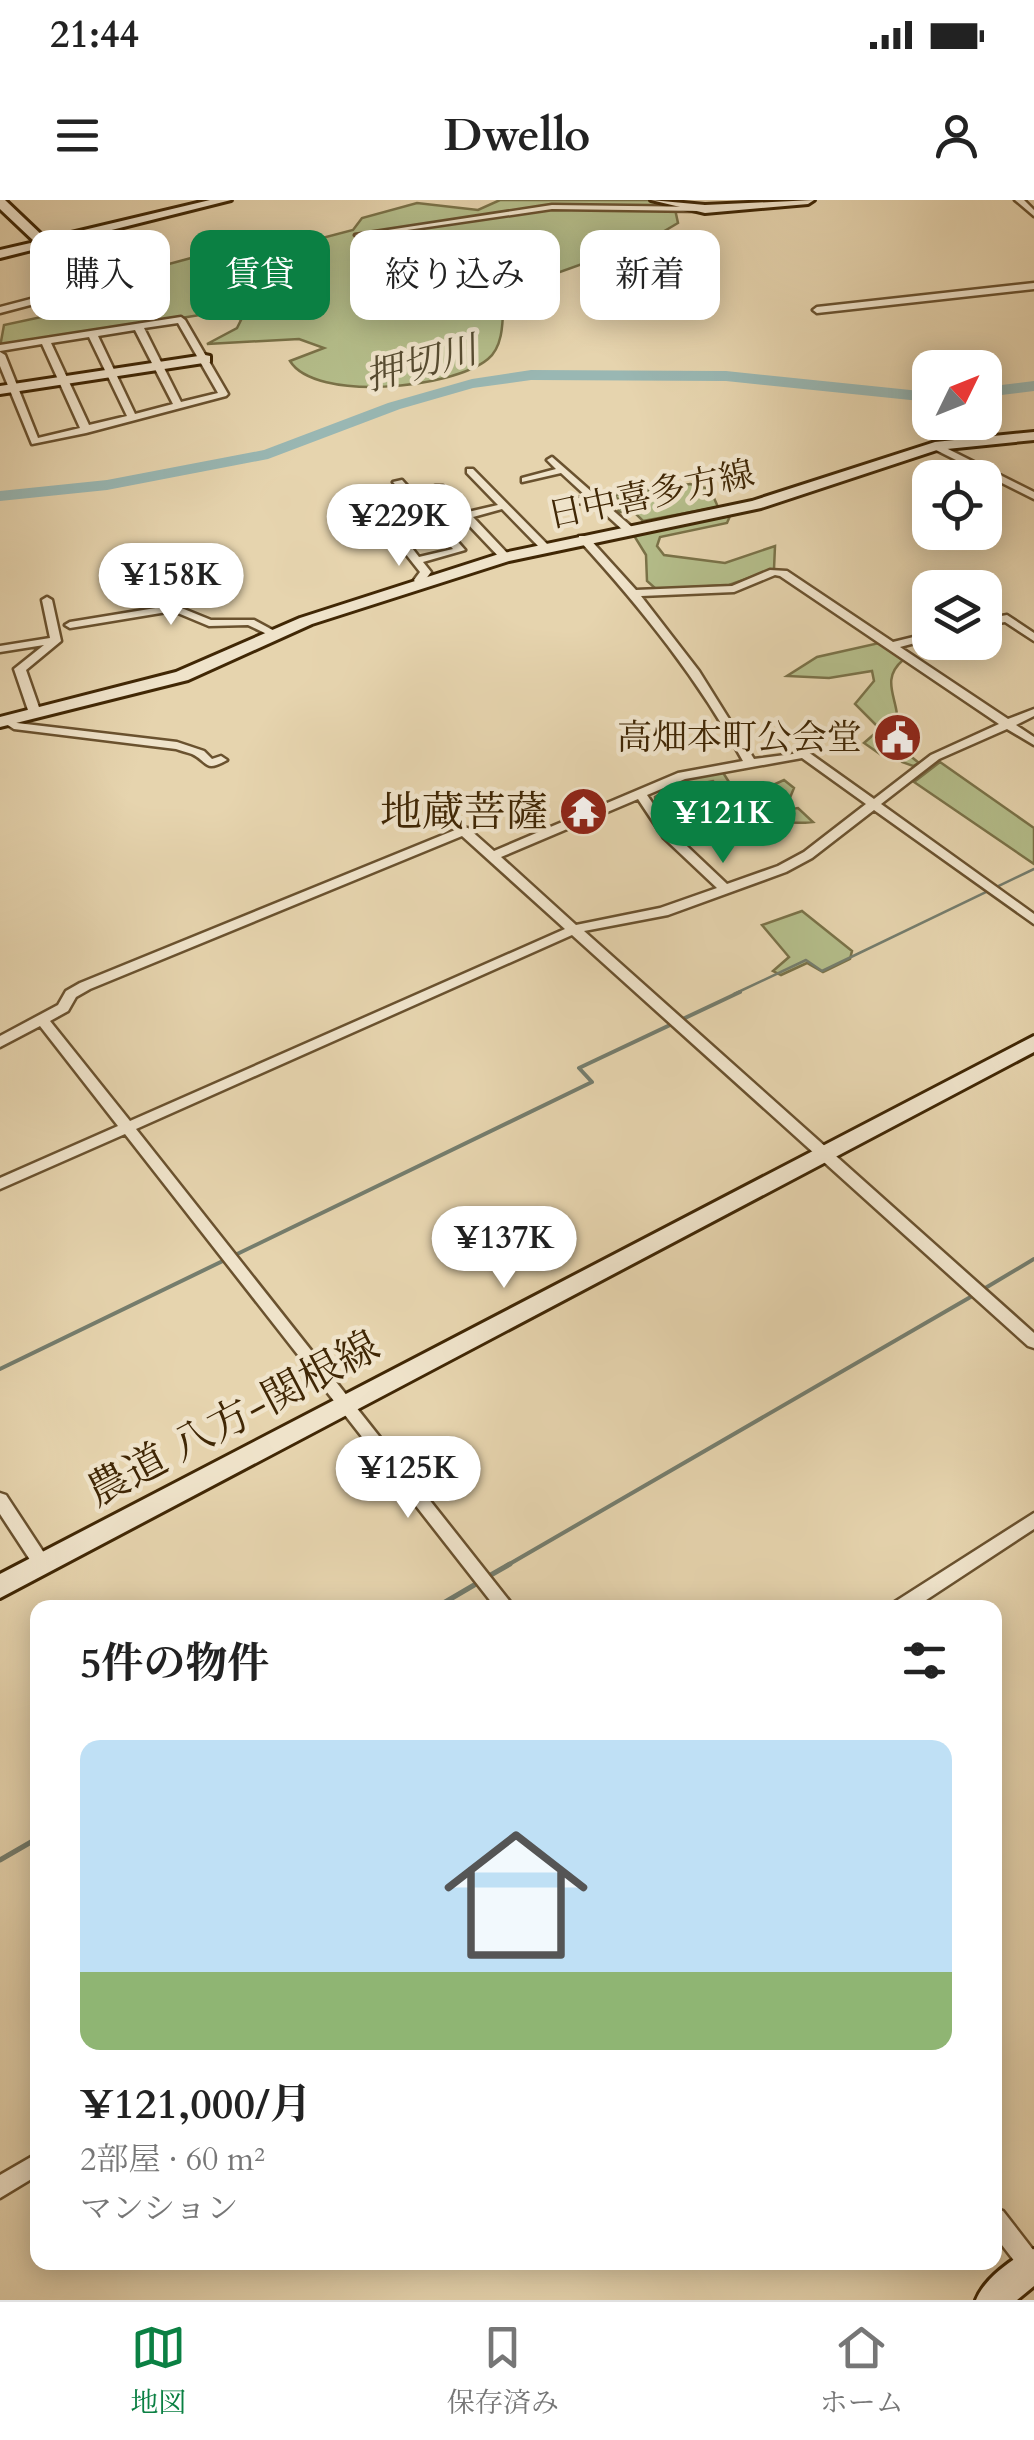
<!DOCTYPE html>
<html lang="ja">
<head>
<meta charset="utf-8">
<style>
  :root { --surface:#fff; --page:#f6f6f6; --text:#222; --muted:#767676; --line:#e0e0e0; --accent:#0b8043 }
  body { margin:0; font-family:Cardo,"Noto Serif JP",serif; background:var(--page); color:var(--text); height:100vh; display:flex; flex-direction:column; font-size:38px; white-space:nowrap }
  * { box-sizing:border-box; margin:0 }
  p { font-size:32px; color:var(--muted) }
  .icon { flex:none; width:55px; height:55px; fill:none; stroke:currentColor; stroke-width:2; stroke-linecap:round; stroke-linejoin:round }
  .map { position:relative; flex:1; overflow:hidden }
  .details { position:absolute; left:30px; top:1400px; width:972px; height:670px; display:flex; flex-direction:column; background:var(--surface); border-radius:20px; box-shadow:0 5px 25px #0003 }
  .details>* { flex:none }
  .hud { position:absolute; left:30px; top:30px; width:975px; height:90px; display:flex; gap:20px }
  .needle { width:65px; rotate:47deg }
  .controls { position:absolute; left:912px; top:150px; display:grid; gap:20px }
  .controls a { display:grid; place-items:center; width:90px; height:90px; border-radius:20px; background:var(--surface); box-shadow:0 5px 25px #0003; font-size:50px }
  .price { position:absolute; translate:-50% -85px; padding:0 22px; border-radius:35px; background:#fff; color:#222; font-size:32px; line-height:65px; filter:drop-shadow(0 2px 5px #0008) }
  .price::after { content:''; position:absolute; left:50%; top:60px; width:30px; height:22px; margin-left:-15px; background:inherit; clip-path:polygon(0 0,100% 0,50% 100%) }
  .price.on { background:var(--accent); color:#fff }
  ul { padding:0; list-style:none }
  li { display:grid; align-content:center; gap:20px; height:530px; padding:0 50px }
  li+li { border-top:2px solid var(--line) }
  li span { display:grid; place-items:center; height:310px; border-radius:20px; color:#555 }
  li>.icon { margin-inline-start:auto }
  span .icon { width:180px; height:180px; fill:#fffc; stroke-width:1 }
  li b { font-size:42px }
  h2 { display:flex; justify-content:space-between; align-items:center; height:120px; padding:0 50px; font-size:42px }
  .chip { padding:0 35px; border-radius:20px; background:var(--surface); box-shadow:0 5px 25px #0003; font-size:35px; line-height:90px }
  .chip.on { background:var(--accent); color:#fff }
  .status { display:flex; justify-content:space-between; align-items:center; height:70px; padding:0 50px; background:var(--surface); direction:ltr }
  .status svg { height:28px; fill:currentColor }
  header { display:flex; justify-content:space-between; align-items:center; height:130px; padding:0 50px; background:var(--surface); font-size:45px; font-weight:600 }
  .tabs { display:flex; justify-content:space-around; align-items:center; height:140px; border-top:2px solid var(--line); background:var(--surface); font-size:28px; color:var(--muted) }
  .tabs a { display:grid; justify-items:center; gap:5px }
  .tabs .on { color:var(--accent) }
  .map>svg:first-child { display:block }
  .green { fill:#b4bd8a; stroke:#7a7248; stroke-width:2.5 }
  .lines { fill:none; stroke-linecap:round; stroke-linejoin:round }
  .stream-far2 { stroke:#757d6d; stroke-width:2.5 }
  .stream-far1 { stroke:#757d6d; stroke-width:4 }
  .stream { stroke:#757d6d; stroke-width:5 }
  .river { fill:#99b7b3; fill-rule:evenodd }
  .street-casing { stroke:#6a522f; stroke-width:5 }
  .secondary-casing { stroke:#402705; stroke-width:6 }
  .street { fill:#efe3ca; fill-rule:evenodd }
  .secondary { fill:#efe3ca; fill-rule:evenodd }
  .labels { text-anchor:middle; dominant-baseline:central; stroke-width:9; stroke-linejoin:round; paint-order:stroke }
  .far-street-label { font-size:35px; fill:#402705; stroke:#efe3ca }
  .far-poi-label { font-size:35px; fill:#402705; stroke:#efe3ca; text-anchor:end }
  .far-water-label { font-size:38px; font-style:italic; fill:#564b30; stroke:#efe3ca }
  .poi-label { font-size:42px; fill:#402705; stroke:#efe3ca; text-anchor:end }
  .street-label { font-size:42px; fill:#402705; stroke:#efe3ca }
</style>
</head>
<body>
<div class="status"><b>21:44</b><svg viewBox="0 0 49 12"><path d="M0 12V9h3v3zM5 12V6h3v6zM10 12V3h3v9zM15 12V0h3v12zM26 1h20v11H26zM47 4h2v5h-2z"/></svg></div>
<header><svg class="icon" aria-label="menu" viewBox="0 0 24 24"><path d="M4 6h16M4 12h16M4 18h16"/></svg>Dwello<svg class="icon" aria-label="person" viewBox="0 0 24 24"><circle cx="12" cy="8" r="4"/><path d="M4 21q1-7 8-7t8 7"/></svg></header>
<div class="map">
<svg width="1034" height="2100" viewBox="0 0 1034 2100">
  <rect width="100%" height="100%" fill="#e6d4ae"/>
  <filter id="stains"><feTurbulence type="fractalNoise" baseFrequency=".002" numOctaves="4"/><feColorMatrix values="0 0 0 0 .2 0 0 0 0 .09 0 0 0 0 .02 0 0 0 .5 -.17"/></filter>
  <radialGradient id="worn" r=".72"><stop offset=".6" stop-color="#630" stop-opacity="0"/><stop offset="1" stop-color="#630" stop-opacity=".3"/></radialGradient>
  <path class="green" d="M500,0H673L678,23L649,40L504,92C502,113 506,144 488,159C452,189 315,202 290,161L324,148L299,139L207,144L237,128L241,120L232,115L206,114L0,147L4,125L116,101L110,93L59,98L73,65L105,75L143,71L191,58L265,53L353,30L362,18L417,3L478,10Z
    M690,284L710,289L718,307L643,321L632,310L616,313L624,305L614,295Z
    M730,316L727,323L660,337L657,346L664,355L725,363L775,346L774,369L729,385L656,389L647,381L646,355L633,334Z
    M879,443L903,460C877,482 903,503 896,529L884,537L891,549L898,546L919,563L913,566L902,562L891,549L880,554L864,543L880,529L855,504L874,481L872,471L829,478L787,476L817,457Z
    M940,562L1034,628V664L914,582Z
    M722,571L734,590L748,595L747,599L716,604L706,616L685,605L656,606L655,597L663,592C679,597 706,597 717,585L713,581L679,588L672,583Z
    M784,580L794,588L785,610L798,608L813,622C794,624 771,624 758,607L764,589Z
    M802,711L852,751L850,759L823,772L807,763L781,775L773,771L789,757L762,725Z"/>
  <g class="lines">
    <path class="stream-far2" d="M734,794L806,760L822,771L1034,669"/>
    <path class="stream-far1" d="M982,1090L1034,1059
      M0,1169L592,882L579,868L740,792
      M506,1366L974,1095"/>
    <path class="stream" d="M489,1376L510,1364
      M435,1408L481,1381
      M0,1660L38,1638"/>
    <path class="river" d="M531,170L726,171L930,192V202L726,181L531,180L473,188L400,209L268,259L107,290L0,301V291L107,280L264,250L388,203L472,179Z
      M1034,181V191L985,197V187Z"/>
    <defs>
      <path id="street" d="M1015,0H1024L1034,10V16Z
        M552,5L705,7L709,9L705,11L552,9L359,37L355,35Z
        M1034,83V89L817,113L813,110L817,107Z
        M50,94L54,97L53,99L0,113V107Z
        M181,117L185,120L228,194L226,196L86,233L32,244L0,166V152L5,155L38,238L80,228L42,144L0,151V145ZM178,123L218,193L181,202L144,128ZM135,130L173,204L135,214L98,136ZM89,137L127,216L89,225L51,143Z
        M932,244H938L1034,292V299L932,248Z
        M552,257L633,328V332H625L591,301L553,309V305L586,296L561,273L522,282V278L556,269L547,260Z
        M467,269H473L550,347L541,349L502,309L473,317L509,355V359H501L463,319L443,325L465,350L423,362L431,372L425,380L427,384L426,386H418L414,380L420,372L390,334L429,322L393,282L402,280L438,320L459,315L435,290V286H443L468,312L498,305L467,273ZM434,327L453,349L419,357L402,335Z
        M579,336H587L636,390L732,386L770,370L787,371L893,442L930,433V439L900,447L1008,519L1034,509V516L1016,525L1034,537V545L1007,529L939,559L881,604L1034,714V724L874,610L812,658L786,672L668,715L584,731L1034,1133V1148L1028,1146L572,735L136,929L515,1408H496L125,934L0,989V978L118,926L40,826L0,847V836L58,805L66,791L80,783L460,628H468L494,651L678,573L743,561C699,480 642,409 579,340ZM775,375L780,376L999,524L931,555L874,599L808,552L754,559L699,471L641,396L734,392ZM802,558L866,604L804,652L778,666L727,684L672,632L647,595L685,579ZM638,599L664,638L717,688L660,708L576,725L501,657ZM462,636L565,729L130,921L50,821L68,811L76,797L90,789Z
        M47,397L52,400L61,441L26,470L41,513L35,516L29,513L14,469L44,445L0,452V446L50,438L42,400Z
        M174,405L211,420H254L280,434L271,436L248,425L209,426L173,411L70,428L65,425L70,422Z
        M1007,415L1034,433V441L1005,422L985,425V419Z
        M6,517L17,523L177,542L204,551L212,559L221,556L227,560C204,573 209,562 192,554C187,552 181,551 176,549L14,529L0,520Z
        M0,1293L6,1295L48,1359L51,1364L48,1369L42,1371L36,1369L0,1314Z
        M1034,1313V1329L914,1408H891L893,1403Z
        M38,1953V1975L0,1998V1975Z
        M995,2008L1003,2011L1034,2051V2079L1026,2076L995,2036Z"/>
      <path id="secondary" d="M0,0H5L46,39L210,0H231L0,58V50L35,42L0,9Z
        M651,0L705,5L814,0L808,4L705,13Z
        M205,155L210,156V162L0,194V186Z
        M1034,232V240L937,250L761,308L509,361L312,424L188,480L0,527V517L176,472L300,418L499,354L752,301L935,242Z
        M1034,836V852L0,1398V1374Z
        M1034,2049V2086L1017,2100H976C984,2079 1013,2057 1034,2049Z"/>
    </defs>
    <use href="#street" class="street-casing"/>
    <use href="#secondary" class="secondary-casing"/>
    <use href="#street" class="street"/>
    <use href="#secondary" class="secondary"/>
  </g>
  <defs>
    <symbol id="civic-disc" viewBox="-11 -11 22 22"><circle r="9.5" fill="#8f2418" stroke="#efe3ca"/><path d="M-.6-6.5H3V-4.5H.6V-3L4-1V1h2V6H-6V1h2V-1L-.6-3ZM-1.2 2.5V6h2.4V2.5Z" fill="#fff"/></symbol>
    <symbol id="temple-disc" viewBox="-11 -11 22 22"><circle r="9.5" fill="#8f2418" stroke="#efe3ca"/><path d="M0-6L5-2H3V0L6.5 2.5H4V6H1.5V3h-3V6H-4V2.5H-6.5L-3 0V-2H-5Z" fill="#fff"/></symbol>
  </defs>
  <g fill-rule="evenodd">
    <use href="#civic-disc" x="870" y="510" width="55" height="55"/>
    <use href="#temple-disc" x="556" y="584" width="55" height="55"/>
  </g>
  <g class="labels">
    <g class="far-street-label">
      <text transform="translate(651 295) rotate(-12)">日中喜多方線</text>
    </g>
    <g class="far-poi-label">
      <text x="862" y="538">高畑本町公会堂</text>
    </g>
    <g class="far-water-label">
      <text transform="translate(421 164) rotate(-15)">押切川</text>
    </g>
    <g class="poi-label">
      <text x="548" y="612">地蔵菩薩</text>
    </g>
    <g class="street-label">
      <text transform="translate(233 1219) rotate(-28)">農道 八方-関根線</text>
    </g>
  </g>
  <rect width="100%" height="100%" filter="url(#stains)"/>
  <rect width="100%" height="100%" fill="url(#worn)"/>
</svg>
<div class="controls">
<a><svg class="needle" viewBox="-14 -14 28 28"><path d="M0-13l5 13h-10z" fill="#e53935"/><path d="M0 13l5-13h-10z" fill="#767676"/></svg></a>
<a><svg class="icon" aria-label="locate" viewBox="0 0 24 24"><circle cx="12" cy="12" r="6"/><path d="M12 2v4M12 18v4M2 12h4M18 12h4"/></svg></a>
<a><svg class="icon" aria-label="layers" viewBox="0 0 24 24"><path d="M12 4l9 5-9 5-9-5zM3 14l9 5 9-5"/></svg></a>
</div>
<b class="price" style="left:399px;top:369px">¥229K</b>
<b class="price" style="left:171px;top:428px">¥158K</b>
<b class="price on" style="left:723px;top:666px">¥121K</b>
<b class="price" style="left:504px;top:1091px">¥137K</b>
<b class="price" style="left:408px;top:1321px">¥125K</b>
<div class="hud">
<a class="chip">購入</a>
<a class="chip on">賃貸</a>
<a class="chip">絞り込み</a>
<a class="chip">新着</a>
</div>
<section class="details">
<h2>5件の物件<svg class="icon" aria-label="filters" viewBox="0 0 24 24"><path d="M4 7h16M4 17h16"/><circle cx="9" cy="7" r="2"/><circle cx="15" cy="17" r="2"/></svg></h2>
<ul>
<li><span style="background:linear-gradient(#bfe0f5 75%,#8fb573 0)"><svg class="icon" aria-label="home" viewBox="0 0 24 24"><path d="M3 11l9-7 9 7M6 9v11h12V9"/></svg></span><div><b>¥121,000/月</b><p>2部屋 · 60 m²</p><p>マンション</p></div></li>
</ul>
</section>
</div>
<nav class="tabs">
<a class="on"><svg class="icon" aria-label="map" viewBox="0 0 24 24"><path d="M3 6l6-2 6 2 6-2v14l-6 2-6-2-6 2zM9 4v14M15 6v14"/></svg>地図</a>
<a><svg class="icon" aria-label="saved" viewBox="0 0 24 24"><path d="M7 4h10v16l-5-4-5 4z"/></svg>保存済み</a>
<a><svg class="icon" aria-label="home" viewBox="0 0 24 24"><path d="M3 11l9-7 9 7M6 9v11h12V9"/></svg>ホーム</a>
</nav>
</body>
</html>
